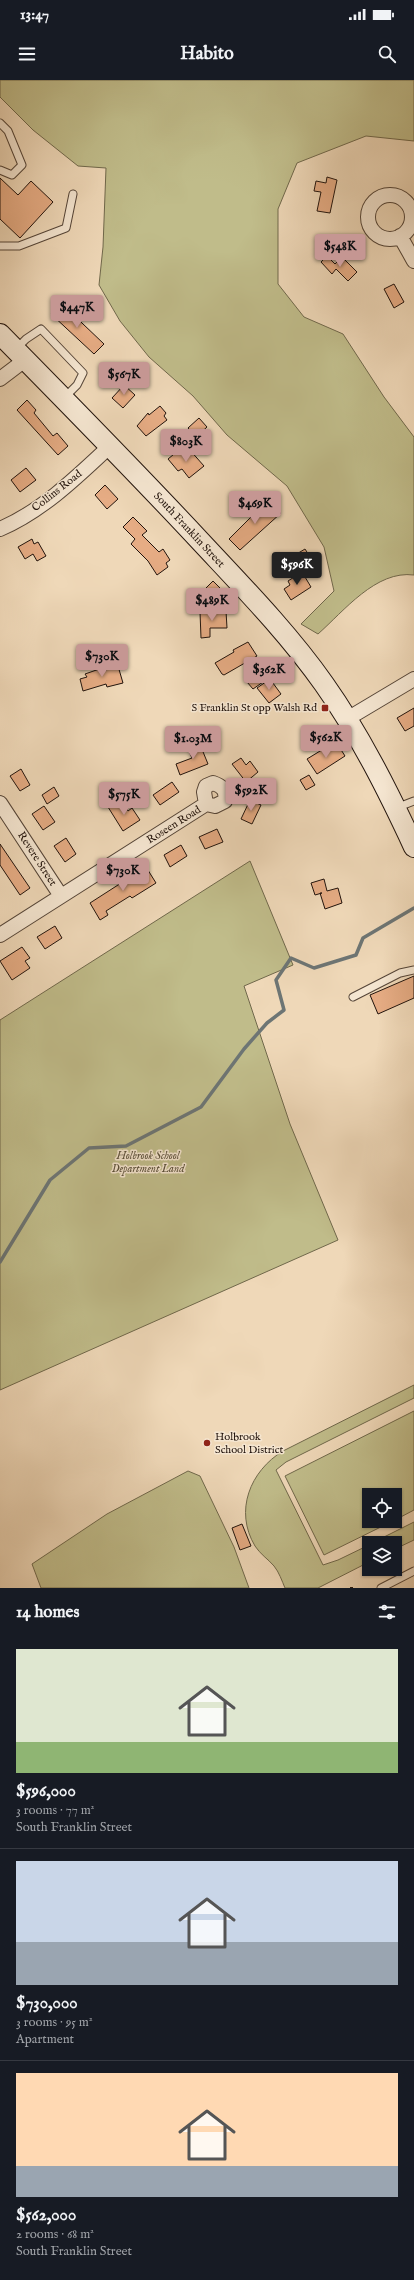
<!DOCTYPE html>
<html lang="en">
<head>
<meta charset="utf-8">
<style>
  :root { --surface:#171b24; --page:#20242c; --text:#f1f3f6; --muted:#9ea1a6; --line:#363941; --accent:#c59692 }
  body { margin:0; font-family:"IM FELL English",serif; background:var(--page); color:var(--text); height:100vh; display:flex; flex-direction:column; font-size:15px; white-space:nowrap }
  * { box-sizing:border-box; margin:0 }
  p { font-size:13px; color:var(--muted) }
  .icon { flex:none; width:22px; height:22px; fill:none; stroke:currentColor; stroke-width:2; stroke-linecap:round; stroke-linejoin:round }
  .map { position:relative; height:1508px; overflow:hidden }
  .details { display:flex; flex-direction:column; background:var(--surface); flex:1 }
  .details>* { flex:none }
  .controls { position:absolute; left:362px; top:1408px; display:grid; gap:8px }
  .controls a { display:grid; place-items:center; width:40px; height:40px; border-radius:0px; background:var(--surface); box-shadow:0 1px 3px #0004; font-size:20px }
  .price { position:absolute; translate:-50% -34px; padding:0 9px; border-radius:4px; background:var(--accent); color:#111; font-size:13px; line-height:26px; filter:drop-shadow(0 1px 2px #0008) }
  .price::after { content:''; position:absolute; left:50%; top:24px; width:12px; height:9px; margin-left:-6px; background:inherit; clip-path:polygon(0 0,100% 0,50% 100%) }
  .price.current { background:#222; color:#fff }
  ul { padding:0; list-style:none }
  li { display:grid; align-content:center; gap:8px; height:212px; padding:0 16px }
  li+li { border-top:1px solid var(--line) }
  li span { display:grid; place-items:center; height:124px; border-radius:0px; color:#555 }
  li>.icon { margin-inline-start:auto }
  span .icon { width:72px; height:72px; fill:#fffc; stroke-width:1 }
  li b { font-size:17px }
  h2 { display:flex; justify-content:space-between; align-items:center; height:48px; padding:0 16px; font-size:17px }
  .status { display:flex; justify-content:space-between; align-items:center; height:28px; padding:0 20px; background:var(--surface); direction:ltr }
  .status svg { height:11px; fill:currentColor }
  header { display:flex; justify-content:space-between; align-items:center; height:52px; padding:0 16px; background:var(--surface); font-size:18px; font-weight:800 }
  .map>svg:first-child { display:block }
  .green { fill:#c0bc8a; stroke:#70684b }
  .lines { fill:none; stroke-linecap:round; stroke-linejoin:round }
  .stream { stroke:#6d7574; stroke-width:3.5 }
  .building { fill:#e6ac84; stroke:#21130c }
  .lane-casing { stroke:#544437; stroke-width:9 }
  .street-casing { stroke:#544437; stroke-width:16 }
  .secondary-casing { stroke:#21130c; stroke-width:22 }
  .path { stroke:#21130c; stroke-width:2; stroke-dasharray:3 2; stroke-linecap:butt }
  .lane { stroke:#f5e6d1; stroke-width:7 }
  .street { stroke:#f5e6d1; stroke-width:14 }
  .secondary { stroke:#f5e6d1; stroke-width:20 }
  .poi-dot { fill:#8f2418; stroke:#f5e6d1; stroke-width:1.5 }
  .labels { text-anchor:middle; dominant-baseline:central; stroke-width:3; stroke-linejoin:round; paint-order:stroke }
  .street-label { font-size:11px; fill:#21130c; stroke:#f5e6d1 }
  .poi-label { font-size:11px; fill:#21130c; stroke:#f5e6d1; text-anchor:end }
  .park-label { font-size:11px; font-style:italic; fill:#594e38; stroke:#f5e6d1 }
</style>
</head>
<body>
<div class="status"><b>13:47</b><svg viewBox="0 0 49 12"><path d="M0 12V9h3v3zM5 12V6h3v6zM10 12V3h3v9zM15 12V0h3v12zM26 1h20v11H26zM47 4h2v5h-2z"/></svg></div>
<header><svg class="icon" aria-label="menu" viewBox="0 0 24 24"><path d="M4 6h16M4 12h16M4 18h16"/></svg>Habito<svg class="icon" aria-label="search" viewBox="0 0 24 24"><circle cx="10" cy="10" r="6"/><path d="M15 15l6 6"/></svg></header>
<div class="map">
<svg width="414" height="1508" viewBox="0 0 414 1508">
  <rect width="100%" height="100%" fill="#efd8b8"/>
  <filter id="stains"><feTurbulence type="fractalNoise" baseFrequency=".005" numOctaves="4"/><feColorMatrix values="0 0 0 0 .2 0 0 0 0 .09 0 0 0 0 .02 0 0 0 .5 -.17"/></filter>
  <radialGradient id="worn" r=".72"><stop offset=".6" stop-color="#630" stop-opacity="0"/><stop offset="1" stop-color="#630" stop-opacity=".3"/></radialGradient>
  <path class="green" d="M0,0H414V61L366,56L297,83L278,129V204L304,237L343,254L384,317L414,357V495C376,490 344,531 318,554L301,544L334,511L324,467L287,406L227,355L193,316L149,277L120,241L99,205L103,167L106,88L78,86L33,50L0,17Z
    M250,781L293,885L244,906L290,1044L338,1160L0,1310V940Z
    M414,1305V1318L286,1382L276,1390L323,1485L338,1480L369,1465V1482L318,1508H285C282,1501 279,1492 274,1486C268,1479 260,1474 255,1466C234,1431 250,1391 283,1371Z
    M414,1331V1430L395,1440V1415H369V1441H393L324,1475L285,1396Z
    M188,1391L200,1396L234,1467L249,1508H41L32,1484L107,1434Z
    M414,1442V1460L395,1469V1463H372Z"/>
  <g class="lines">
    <path class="stream" d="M0,1182L50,1100L89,1068L126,1066L201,1027L244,969L267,943L284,930L276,900L291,878L314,888L356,875L363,858L414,828"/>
  </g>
  <path class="building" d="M327,97L337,100L330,133L317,131L321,112L314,111L316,101L326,103Z
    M0,98L18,115L31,101L53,122L20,158L0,139Z
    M327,176L335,184L342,177L357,192L348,201L336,189L332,194L321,182Z
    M394,204L404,222L394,228L384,209Z
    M61,223L104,264L94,274L51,234Z
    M124,305L135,315L123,328L112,318Z
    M27,320L36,330L34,333L53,356L57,353L68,366L58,375L17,330Z
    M160,326L166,333L164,336L167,340L146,356L137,346L148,333L149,335Z
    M199,338L207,347L196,357L188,348Z
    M189,369L204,386L189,398L182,389L178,391L168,379L179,370L182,374Z
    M26,388L36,400L20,412L11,400Z
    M105,405L118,419L107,429L95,415Z
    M268,420L281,433L240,470L229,459Z
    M133,437L147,451L142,455L159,472L163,469L170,480L166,483L168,487L157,495L148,481L131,464L135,459L123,447Z
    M32,459L34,464L38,462L46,476L37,481L33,474L25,479L18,467Z
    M305,469L312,480L297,488L290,478Z
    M302,492L311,507L291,520L284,509L290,505L288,501Z
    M213,501L224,512L215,520L205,509Z
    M226,531L227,548H210V557L201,558L200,532Z
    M248,562L257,576L224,595L222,594L215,583L234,572L233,570Z
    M118,586L123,603L107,607L106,604L83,611L80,599L87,597L85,594L105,587L106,590Z
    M257,594L263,602L253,609L247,602Z
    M270,599L281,614L269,623L257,608Z
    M414,628V646L405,651L397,638Z
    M199,662L208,684L180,695L176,684L192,678L187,667Z
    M338,665L345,676L317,694L307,679L325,668L327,672Z
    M241,678L246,685L250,681L258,692L246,702L232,684Z
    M21,689L30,705L20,711L10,696Z
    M309,695L315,705L306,710L300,700Z
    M172,702L179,712L160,725L153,715Z
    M54,707L59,716L47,724L42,715Z
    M250,720L261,725L252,744L241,739Z
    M122,721L128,731L132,728L140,740L123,751L108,727Z
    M44,726L55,742L43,750L32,734Z
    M217,749L223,762L205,769L199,757Z
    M66,758L76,774L65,782L54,766Z
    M0,764L30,808L20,815L0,785Z
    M181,765L187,776L170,787L164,775Z
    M146,787L156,803L132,818L130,816L106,831L108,835L100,840L90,823Z
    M324,799L327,811L338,808L342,823L325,829L320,813H322L315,815L311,803Z
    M55,846L62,858L45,869L37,857Z
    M22,867L30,878L25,881L30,888L12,900L0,881Z
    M414,896V918L378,934L370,915Z
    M242,1444L251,1466L240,1470L232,1448Z"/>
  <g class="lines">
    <defs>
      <path id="lane" d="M0,43L8,51L22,85L12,95L0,90
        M0,166H19L66,148L73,114
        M16,269L26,259L41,249L83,293L77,305L65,317
        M396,728L414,721
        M353,917L400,893L414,890
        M381,1508L414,1491"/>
      <path id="street" d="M368 137a22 22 0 1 1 44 0a22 22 0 1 1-44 0Z
        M400,156L414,181
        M0,299L25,280
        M0,449C42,431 77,397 110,366
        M347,639L414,599
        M0,723L61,816
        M0,855L206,724L215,726L225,721C227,710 222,706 213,703L206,706L204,712L206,724"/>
      <path id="secondary" d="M0,254C68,323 136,392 202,463C244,508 288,553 324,604C360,655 388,711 414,767"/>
    </defs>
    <use href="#lane" class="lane-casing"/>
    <use href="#street" class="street-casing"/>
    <use href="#secondary" class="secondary-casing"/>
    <path class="path" d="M350,1508H353"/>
    <use href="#lane" class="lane"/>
    <use href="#street" class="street"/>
    <use href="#secondary" class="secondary"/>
  </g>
  <g class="poi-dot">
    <rect x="321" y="624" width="8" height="8" rx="2"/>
    <circle cx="207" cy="1363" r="4"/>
  </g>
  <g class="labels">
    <g class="street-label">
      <text transform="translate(57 411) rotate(-38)">Collins Road</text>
      <text transform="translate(189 450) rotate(47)">South Franklin Street</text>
      <text transform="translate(174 745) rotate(-32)">Roseen Road</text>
      <text transform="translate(37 779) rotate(57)">Revere Street</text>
    </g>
    <g class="poi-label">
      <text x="317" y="628">S Franklin St opp Walsh Rd</text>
      <text x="215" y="1357" text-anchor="start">Holbrook<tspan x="215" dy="13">School District</tspan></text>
    </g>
    <g class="park-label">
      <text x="148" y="1076">Holbrook School<tspan x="148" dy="13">Department Land</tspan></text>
    </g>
  </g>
  <rect width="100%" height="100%" filter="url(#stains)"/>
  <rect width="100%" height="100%" fill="url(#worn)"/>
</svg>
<div class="controls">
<a><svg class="icon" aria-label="locate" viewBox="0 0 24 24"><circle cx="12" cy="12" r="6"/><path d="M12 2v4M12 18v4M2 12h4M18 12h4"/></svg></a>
<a><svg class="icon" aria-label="layers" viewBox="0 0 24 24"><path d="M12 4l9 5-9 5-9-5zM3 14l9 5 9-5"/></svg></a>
</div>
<b class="price" style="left:340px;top:188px">$548K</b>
<b class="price" style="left:77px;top:249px">$447K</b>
<b class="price" style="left:124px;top:316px">$567K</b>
<b class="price" style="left:186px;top:383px">$803K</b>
<b class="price" style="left:255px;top:445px">$469K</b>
<b class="price current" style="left:297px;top:506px">$596K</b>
<b class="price" style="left:212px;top:542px">$489K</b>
<b class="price" style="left:102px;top:598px">$730K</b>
<b class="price" style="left:269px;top:611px">$362K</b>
<b class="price" style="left:326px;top:679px">$562K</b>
<b class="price" style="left:193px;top:680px">$1.03M</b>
<b class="price" style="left:251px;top:732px">$592K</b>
<b class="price" style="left:124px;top:736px">$575K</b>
<b class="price" style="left:123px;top:812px">$730K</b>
</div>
<section class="details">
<h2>14 homes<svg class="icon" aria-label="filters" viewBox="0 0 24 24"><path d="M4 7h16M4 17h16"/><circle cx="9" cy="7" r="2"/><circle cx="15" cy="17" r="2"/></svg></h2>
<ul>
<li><span style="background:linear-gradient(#dfe7d0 75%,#8fb573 0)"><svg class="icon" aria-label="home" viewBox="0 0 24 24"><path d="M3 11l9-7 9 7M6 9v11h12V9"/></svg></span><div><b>$596,000</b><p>3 rooms · 77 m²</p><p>South Franklin Street</p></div></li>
<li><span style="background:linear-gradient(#c9d6e8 65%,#9aa5b1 0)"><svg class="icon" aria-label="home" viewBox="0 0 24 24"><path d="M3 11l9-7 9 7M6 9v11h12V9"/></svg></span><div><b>$730,000</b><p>3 rooms · 95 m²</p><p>Apartment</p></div></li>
<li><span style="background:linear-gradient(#ffd9b3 75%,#9aa5b1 0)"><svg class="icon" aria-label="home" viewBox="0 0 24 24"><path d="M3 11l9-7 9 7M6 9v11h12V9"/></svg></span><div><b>$562,000</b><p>2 rooms · 68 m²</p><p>South Franklin Street</p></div></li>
</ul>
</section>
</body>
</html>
